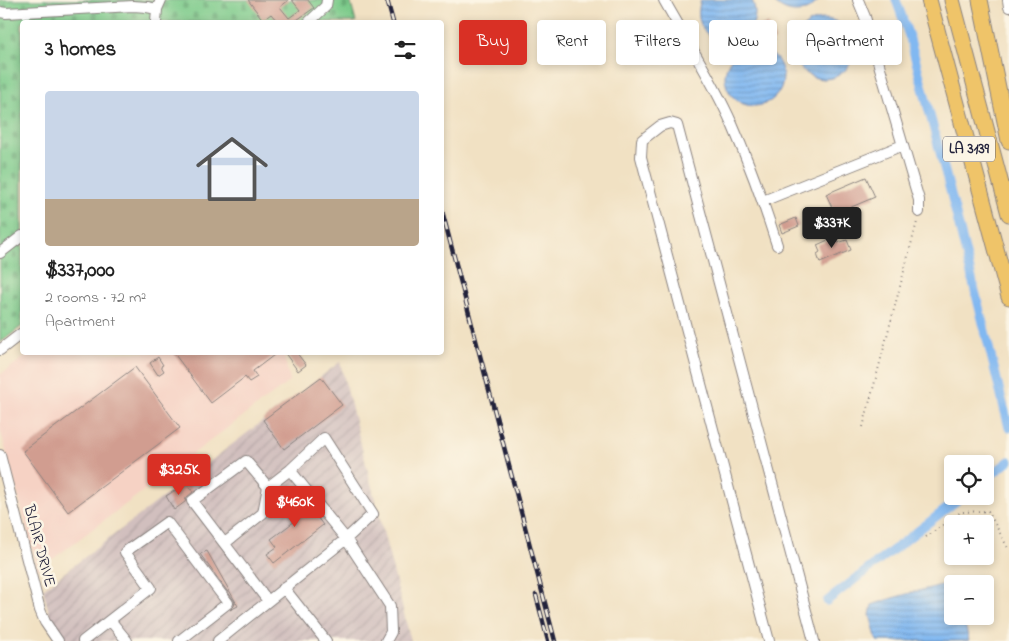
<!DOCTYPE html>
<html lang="en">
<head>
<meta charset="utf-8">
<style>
  :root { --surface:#fff; --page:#f6f6f6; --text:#222; --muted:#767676; --line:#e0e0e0; --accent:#d93025 }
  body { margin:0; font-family:"Indie Flower",sans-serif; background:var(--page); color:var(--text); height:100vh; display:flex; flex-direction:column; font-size:19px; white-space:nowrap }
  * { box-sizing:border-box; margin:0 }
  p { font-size:16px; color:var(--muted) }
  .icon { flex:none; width:28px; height:28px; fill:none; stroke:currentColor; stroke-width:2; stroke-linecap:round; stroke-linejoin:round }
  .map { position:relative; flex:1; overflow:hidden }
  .sheet { position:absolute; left:20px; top:20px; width:424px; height:335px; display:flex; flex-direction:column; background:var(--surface); border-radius:5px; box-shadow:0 2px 8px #0003 }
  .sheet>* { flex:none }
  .top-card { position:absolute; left:459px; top:20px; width:475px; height:45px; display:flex; gap:10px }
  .tools { position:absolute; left:944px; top:455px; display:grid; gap:10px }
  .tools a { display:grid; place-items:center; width:50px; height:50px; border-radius:5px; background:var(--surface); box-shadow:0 2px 8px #0003; font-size:25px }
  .price { position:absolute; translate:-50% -42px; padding:0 11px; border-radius:5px; background:var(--accent); color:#fff; font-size:16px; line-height:32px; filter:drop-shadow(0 1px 2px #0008) }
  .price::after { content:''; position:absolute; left:50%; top:30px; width:15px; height:11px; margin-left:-8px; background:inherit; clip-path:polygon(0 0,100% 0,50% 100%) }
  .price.selected { background:#222; color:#fff }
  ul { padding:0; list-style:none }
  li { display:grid; align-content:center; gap:10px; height:265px; padding:0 25px }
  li+li { border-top:1px solid var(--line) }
  li span { display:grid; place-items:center; height:155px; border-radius:5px; color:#555 }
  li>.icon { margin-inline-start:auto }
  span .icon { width:90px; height:90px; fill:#fffc; stroke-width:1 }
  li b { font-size:21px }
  h2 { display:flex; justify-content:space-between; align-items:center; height:60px; padding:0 25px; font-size:21px }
  .tag { padding:0 18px; border-radius:5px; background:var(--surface); box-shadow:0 2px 8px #0003; font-size:18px; line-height:45px }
  .tag.selected { background:var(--accent); color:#fff }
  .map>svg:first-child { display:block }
  .built { fill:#f6d2c4 }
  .industrial { fill:url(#industrial-furrows) }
  .cemetery { fill:url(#cemetery-stones); stroke:#4e7662 }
  .water { fill:url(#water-rules); stroke:#526d96 }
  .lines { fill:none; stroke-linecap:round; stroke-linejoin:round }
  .canal { stroke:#81b8f1; stroke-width:9 }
  .building { fill:#d19d90 }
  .minor-casing { stroke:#8a827f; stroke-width:12 }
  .highway-casing { stroke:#8a827f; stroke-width:17 }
  .path { stroke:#8a827f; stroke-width:2; stroke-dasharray:1 4; stroke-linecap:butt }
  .minor { stroke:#fff; stroke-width:10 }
  .highway { stroke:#efc469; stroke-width:15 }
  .rail-casing { stroke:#22223b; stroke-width:4.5 }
  .rail { stroke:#fcf5e5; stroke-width:2.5; stroke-dasharray:8; stroke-linecap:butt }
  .labels { text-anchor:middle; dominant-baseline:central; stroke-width:5; stroke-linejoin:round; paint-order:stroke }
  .shield { fill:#fcf5e5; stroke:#63616e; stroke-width:1 }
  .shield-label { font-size:15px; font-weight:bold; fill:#22223b }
  .street-label { font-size:16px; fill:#22223b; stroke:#fcf5e5 }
</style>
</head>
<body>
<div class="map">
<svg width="1009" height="641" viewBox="0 0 1009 641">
  <defs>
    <pattern id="industrial-furrows" width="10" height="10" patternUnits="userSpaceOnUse" patternTransform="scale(1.25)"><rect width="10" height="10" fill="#d1bfbe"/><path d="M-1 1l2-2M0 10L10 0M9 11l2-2" fill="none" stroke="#b3a4a4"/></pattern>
    <pattern id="cemetery-stones" width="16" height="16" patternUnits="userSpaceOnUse" patternTransform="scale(1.25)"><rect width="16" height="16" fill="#7bca8a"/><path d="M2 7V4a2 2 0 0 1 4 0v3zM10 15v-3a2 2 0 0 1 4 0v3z" fill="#6aad78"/></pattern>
    <pattern id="water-rules" width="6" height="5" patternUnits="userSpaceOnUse" patternTransform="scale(1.25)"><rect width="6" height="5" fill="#81b8f1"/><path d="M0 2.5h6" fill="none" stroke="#6995c4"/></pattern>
  </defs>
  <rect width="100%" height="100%" fill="#fcf5e5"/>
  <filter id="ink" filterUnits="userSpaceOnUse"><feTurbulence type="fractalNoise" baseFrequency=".02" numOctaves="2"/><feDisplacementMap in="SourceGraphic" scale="10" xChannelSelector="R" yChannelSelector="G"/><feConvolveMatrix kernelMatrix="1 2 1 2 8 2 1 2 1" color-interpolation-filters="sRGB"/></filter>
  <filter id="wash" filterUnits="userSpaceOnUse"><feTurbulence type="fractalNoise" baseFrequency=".0096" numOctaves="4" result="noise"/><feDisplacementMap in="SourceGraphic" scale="20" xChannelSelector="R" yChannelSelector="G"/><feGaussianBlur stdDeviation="1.12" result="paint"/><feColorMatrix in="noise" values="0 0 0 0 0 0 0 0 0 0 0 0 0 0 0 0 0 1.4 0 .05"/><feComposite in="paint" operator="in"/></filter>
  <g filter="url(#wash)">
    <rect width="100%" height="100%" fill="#f1e1c3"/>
    <path class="built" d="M283,352L290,381L38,570L0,429V375L30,353Z"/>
    <path class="industrial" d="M340,362L411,641H56L43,589Z"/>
    <path class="cemetery" d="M0,0H350L356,22H22V326L0,343Z"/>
    <path class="water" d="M701,0H752C756,8 756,18 752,26C734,58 688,38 701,0Z
      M772,0H819C805,16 786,16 772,0Z
      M794 49a30 30 0 1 1 60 0a30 30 0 1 1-60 0Z
      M725 77a29 29 0 1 1 58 0a29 29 0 1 1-58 0Z
      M954,582L955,584H952V616H963L969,641H877L870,615L872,605C898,595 927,589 954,582Z"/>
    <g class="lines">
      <path class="canal" d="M896,0L910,39L952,198L1009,428
        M985,480L1009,461
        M827,601L963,496"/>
    </g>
    <g id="blocks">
      <path class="building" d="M248,0H289L280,7L289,18L300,10L292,0H308L314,8L294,22H278L271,14L263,20Z
        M768,23L775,40L762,45L755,29Z
        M487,25L497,49L491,52L481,27Z
        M866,177L875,197L835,214L826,194Z
        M796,218L799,226L782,233L779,225Z
        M835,237L838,243L847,240L851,250L820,263L817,254L820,252L817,245Z
        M173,352H278L253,371L257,377L249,382L245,377L211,403Z
        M284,352H296L306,365L298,371Z
        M158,357L163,365L161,366L164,371L158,375L150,363Z
        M135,367L180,428L68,512L23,451Z
        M321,377L342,405L284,449L263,420Z
        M187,483L193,492L186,498L185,502L174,510L166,496Z
        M299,493L323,525L274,563L267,554L277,547L271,539L295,521L283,505Z
        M207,551L238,606L230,610L234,606L235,602L200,554Z"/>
    </g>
  </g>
  <g filter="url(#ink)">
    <use href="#blocks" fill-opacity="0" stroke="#8a827f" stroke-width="1"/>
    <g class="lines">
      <defs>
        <path id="minor" d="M664,0C687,41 713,81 732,124C749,163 764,204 777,245
          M858,0L865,17L919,200V212
          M1008,0L1009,7
          M0,12L6,13L133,6L147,7L157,9
          M156,22L157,9L161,0
          M309,22L326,6L327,0
          M763,201L903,145
          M0,253L22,236
          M0,350L22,333
          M0,455L40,610L45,622L58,641
          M290,470L346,539L390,606L391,632L386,641
          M225,543L263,513L268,487
          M284,588L326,641
          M110,620L127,641
          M83,641L151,588L125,552L167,522L228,603L179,641
          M218,641L346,539L373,514L324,438L290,470L268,487L246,461L192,501L268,601
          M769,641L641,157L642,140L660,126L670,123L677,125L814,641"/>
        <path id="highway" d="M929,0L1009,297
          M952,0L1009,214
          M980,0L1009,141"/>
      </defs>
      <use href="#minor" class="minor-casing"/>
      <use href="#highway" class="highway-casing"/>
      <path class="path" d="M863,427L917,222
        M926,537L961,512L988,511L1009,550"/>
      <use href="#minor" class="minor"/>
      <use href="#highway" class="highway"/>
      <defs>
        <path id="rail" d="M387,0L393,22
          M441,207L555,641
          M536,595L548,641"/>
      </defs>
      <use href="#rail" class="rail-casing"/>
      <use href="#rail" class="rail"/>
    </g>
  </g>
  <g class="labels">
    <rect class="shield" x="943" y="136.5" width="52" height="25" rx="4"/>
    <g class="shield-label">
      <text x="969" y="149">LA 3139</text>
    </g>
    <g class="street-label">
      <text transform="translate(39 546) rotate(75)">BLAIR DRIVE</text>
    </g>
  </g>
</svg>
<div class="tools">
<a><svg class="icon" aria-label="locate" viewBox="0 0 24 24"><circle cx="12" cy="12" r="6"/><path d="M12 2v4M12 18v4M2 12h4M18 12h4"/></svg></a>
<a>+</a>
<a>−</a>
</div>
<b class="price selected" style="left:832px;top:249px">$337K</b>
<b class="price" style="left:179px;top:496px">$325K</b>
<b class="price" style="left:295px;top:528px">$460K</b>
<div class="top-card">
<a class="tag selected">Buy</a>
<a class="tag">Rent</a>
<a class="tag">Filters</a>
<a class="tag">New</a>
<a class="tag">Apartment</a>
</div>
<section class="sheet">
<h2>3 homes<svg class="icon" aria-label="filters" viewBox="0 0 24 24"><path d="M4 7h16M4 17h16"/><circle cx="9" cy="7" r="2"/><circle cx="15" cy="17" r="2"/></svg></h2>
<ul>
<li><span style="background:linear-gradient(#c9d6e8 70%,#b9a48a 0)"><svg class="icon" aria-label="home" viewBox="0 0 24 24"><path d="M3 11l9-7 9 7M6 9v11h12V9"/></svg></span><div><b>$337,000</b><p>2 rooms · 72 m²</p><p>Apartment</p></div></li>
</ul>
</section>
</div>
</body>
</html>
